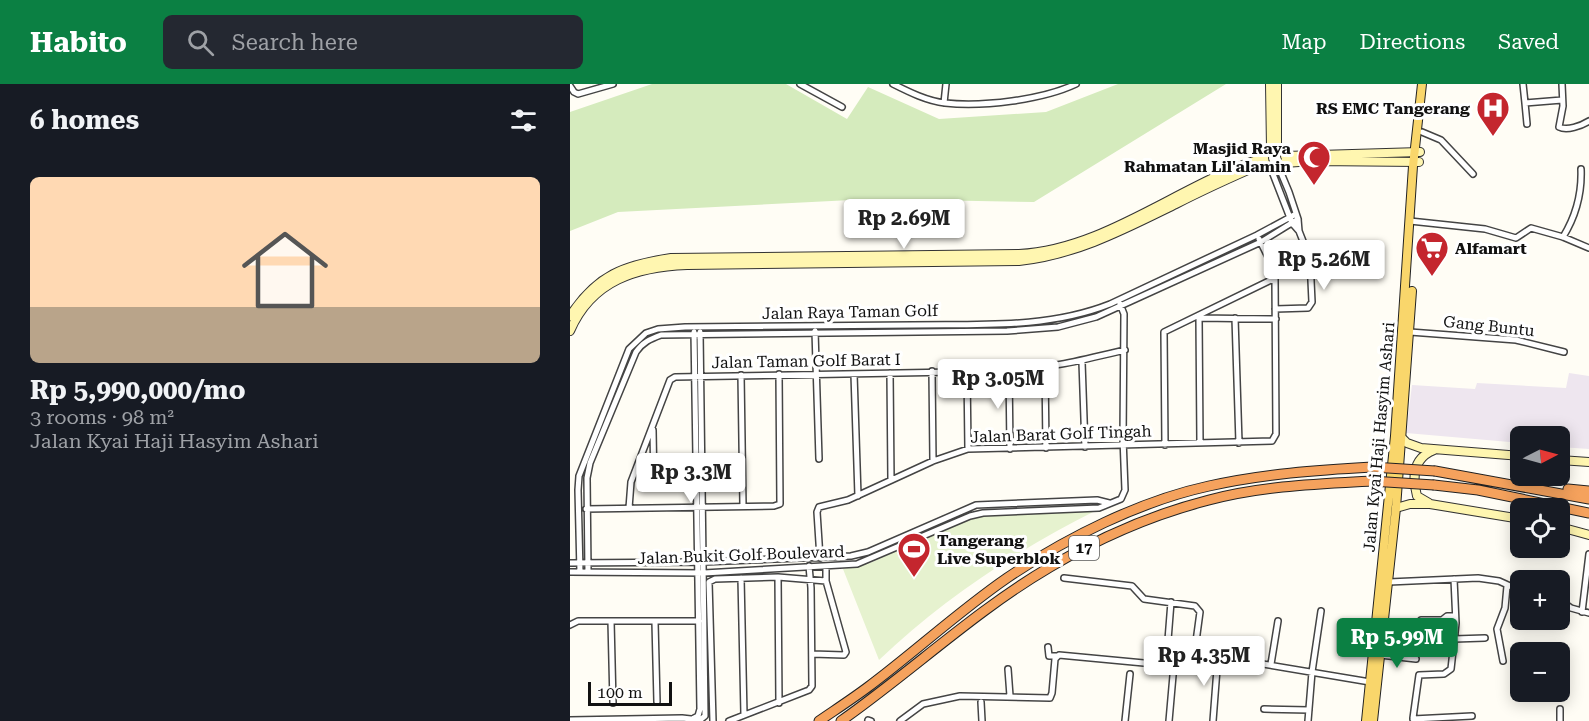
<!DOCTYPE html>
<html lang="en">
<head>
<meta charset="utf-8">
<style>
  :root { --surface:#171b24; --page:#242831; --text:#f1f3f6; --muted:#9ea1a6; --accent:#0b8043 }
  body { margin:0; font-family:"Roboto Serif",serif; background:var(--page); color:var(--text); height:100vh; display:flex; flex-direction:column; font-size:22px; white-space:nowrap }
  * { box-sizing:border-box; margin:0 }
  p { font-size:20px; color:var(--muted) }
  .icon { flex:none; width:33px; height:33px; fill:none; stroke:currentColor; stroke-width:2; stroke-linecap:round; stroke-linejoin:round }
  .map { position:relative; flex:1; overflow:hidden }
  .side { display:flex; flex-direction:column; background:var(--surface); width:570px }
  .side>* { flex:none }
  .needle { width:39px; rotate:84deg }
  .buttons { position:absolute; left:940px; top:342px; display:grid; gap:12px }
  .buttons a { display:grid; place-items:center; width:60px; height:60px; border-radius:9px; background:var(--surface); box-shadow:0 3px 15px #0003; font-size:30px }
  .scale { position:absolute; left:18px; bottom:15px; width:84px; box-sizing:border-box; padding-left:6px; border:3px solid #111; border-top:0; font-size:16px; line-height:21px; white-space:nowrap; color:#111; -webkit-text-stroke:4px #fff; paint-order:stroke }
  .price { position:absolute; translate:-50% -51px; padding:0 14px; border-radius:6px; background:#fff; color:#222; font-size:20px; line-height:39px; filter:drop-shadow(0 2px 3px #0008) }
  .price::after { content:''; position:absolute; left:50%; top:36px; width:18px; height:14px; margin-left:-9px; background:inherit; clip-path:polygon(0 0,100% 0,50% 100%) }
  .price.selected { background:var(--accent); color:#fff }
  ul { padding:0; list-style:none }
  li { display:grid; align-content:center; gap:12px; height:318px; padding:0 30px }
  li span { display:grid; place-items:center; height:186px; border-radius:9px; color:#555 }
  li>.icon { margin-inline-start:auto }
  span .icon { width:108px; height:108px; fill:#fffc; stroke-width:1 }
  li b { font-size:26px }
  h2 { display:flex; justify-content:space-between; align-items:center; height:72px; padding:0 30px; font-size:26px }
  header { display:flex; align-items:center; gap:36px; box-sizing:border-box; height:84px; padding:0 30px; background:var(--accent); color:#fff }
  header strong { font-size:28px }
  nav { display:flex; gap:33px; margin-inline-start:auto; font-size:21px }
  .search { width:420px; height:54px; background:var(--page); display:flex; align-items:center; gap:15px; box-sizing:border-box; padding:0 21px; border-radius:9px; color:var(--muted); font-size:22px }
  main { display:flex; flex:1; min-height:0 }
  .map>svg:first-child { display:block }
  .industrial { fill:#eee6ef }
  .green { fill:#d5ebbd }
  .pitch { fill:#e6f2cf }
  .lines { fill:none; stroke-linecap:round; stroke-linejoin:round }
  .street-casing { stroke:#444; stroke-width:8 }
  .secondary-casing { stroke:#333; stroke-width:10 }
  .primary-casing { stroke:#222; stroke-width:10 }
  .highway-casing { stroke:#222; stroke-width:11 }
  .street { stroke:#fff; stroke-width:5 }
  .secondary { stroke:#fff6b0; stroke-width:8 }
  .primary { stroke:#f9d66b; stroke-width:8 }
  .highway { stroke:#f5a25d; stroke-width:9 }
  .highway-bridge-casing { stroke:#222; stroke-width:11; stroke-linecap:butt }
  .highway-bridge { stroke:#f5a25d; stroke-width:9 }
  .labels { text-anchor:middle; dominant-baseline:central; stroke-width:6; stroke-linejoin:round; paint-order:stroke }
  .shield { fill:#fff; stroke:#585858; stroke-width:1.5 }
  .shield-label { font-size:15px; font-weight:bold; fill:#111 }
  .poi-label { font-size:16px; font-weight:bold; fill:#111; stroke:#fff; text-anchor:end }
  .street-label { font-size:16px; fill:#111; stroke:#fff }
</style>
</head>
<body>
<header>
<strong>Habito</strong>
<div class="search"><svg class="icon" aria-label="search" viewBox="0 0 24 24"><circle cx="10" cy="10" r="6"/><path d="M15 15l6 6"/></svg>Search here</div>
<nav><a>Map</a><a>Directions</a><a>Saved</a></nav>
</header>
<main>
<section class="side">
<h2>6 homes<svg class="icon" aria-label="filters" viewBox="0 0 24 24"><path d="M4 7h16M4 17h16"/><circle cx="9" cy="7" r="2"/><circle cx="15" cy="17" r="2"/></svg></h2>
<ul>
<li><span style="background:linear-gradient(#ffd9b3 70%,#b9a48a 0)"><svg class="icon" aria-label="home" viewBox="0 0 24 24"><path d="M3 11l9-7 9 7M6 9v11h12V9"/></svg></span><div><b>Rp 5,990,000/mo</b><p>3 rooms · 98 m²</p><p>Jalan Kyai Haji Hasyim Ashari</p></div></li>
</ul>
</section>
<div class="map">
<svg width="1019" height="637" viewBox="0 0 1019 637">
  <rect width="100%" height="100%" fill="#fffdf5"/>
  <path class="industrial" d="M999,289L1019,292V365L990,363V352H951V359L836,349L842,301L905,305L907,299L996,304Z"/>
  <path class="green" d="M82,0H216L277,35L298,3L369,35L476,28L548,0H656L464,118L301,115L48,128L0,147V28Z"/>
  <path class="pitch" d="M527,426C448,465 373,515 309,576L273,485L300,479L397,435L417,430Z"/>
  <g class="lines">
    <defs>
      <path id="street" d="M230,0L272,23
        M323,0C339,8 357,17 375,19C413,23 472,16 506,0
        M953,0L955,19L992,16
        M992,0L993,22L989,43C997,47 1011,42 1019,37
        M0,2L4,8L8,10L43,0
        M374,19L376,0
        M955,19L957,40
        M852,48L871,56L903,90
        M701,85L722,139L729,147
        M840,137L915,145L946,154L961,144L993,153L1019,164
        M993,153C1006,132 1012,110 1011,85
        M705,225L738,224L742,218L740,175L729,147L728,135L719,108L709,84
        M628,232L629,234L706,235
        M629,234L630,359
        M665,234L669,359
        M245,247L249,375
        M124,248L130,625L128,632L124,634
        M840,248L946,256L994,268
        M512,278L515,363
        M475,284L476,364
        M362,287L363,377
        M439,287L440,365
        M397,288L398,365
        M320,289L321,396
        M284,290L288,412
        M171,291L173,422
        M83,346L84,404
        M595,361L594,248L705,194
        M59,424L61,398L100,296L105,293L439,287C481,284 513,276 555,266
        M16,425L204,422L210,420L209,290
        M250,474L247,428L249,423L278,416L363,377L398,365L702,357L706,350L705,194L704,185L689,155
        M0,479L133,478L281,472L298,468L406,421L527,416L539,419
        M18,487L17,394L20,379L66,268C73,258 80,255 91,251L437,247L488,243L526,233L691,158L728,135
        M0,488L134,489L287,480L400,432L413,429L529,424L551,415L555,406L553,354L554,230L550,220
        M10,488L8,406L9,392L59,265L76,249L88,245L115,243C191,243 267,242 342,241C408,240 477,245 540,220L687,151L726,130
        M208,493L209,619
        M171,494L174,631
        M494,494L562,502L574,515L625,522L630,528L625,565
        M819,498L908,494L929,497L951,507
        M990,516L1001,524L1019,529
        M601,518L598,556L606,560L609,564
        M1012,528L1019,470
        M41,537L43,619
        M85,538L87,618
        M0,541L8,537H129
        M813,541L848,546L851,536H872L877,532H885
        M884,555L915,554
        M478,563L479,572H487
        M609,564H619L669,576L800,598
        M242,570L274,571L276,568L256,497V482
        M810,571L846,575
        M933,577L927,545L935,524L937,502
        M701,580L708,537
        M438,585L440,612
        M411,618L412,637
        M694,625L739,626
        M990,625V637
        M843,634L849,591L874,590L881,585L886,539L884,495
        M843,635L902,632
        M0,636L112,634L130,636L135,632L130,248
        M298,636L301,637
        M143,637L139,498L145,495L208,493L256,497
        M159,637L239,606L242,602L241,504L239,482
        M330,637L353,620L390,612L480,614L482,609L485,575L489,571L595,581L604,580
        M555,637L560,590
        M599,637L604,580L609,564
        M643,637L648,572
        M738,637L742,588L751,527"/>
      <path id="secondary" d="M700,0L701,64
        M694 74a11 11 0 1 1 22 0a11 11 0 1 1-22 0Z
        M707,63V0
        M715,72L850,68
        M714,79L744,77L849,78
        M0,232C27,191 54,181 101,174L449,170C535,166 612,99 693,74
        M0,247C22,196 67,183 117,181L449,177C506,171 555,145 606,120C635,105 664,92 694,79
        M832,354L837,359L851,364L951,372
        M990,376L1019,378
        M859,419L847,412C842,393 843,374 864,366
        M826,424L840,420H860L951,435
        M990,443L1019,451"/>
      <path id="primary" d="M796,637L825,352L843,82L852,0
        M803,637L826,424L842,207"/>
      <path id="highway" d="M865,387L1019,415
        M864,401L908,406L1019,429
        M998,405L1019,407
        M249,637C265,626 282,615 298,603C345,568 389,527 437,494C496,454 570,417 639,402C693,390 747,386 802,383
        M271,637C342,587 405,527 480,483C529,454 584,430 639,416C691,402 747,400 801,397"/>
    </defs>
    <use href="#street" class="street-casing"/>
    <use href="#secondary" class="secondary-casing"/>
    <use href="#primary" class="primary-casing"/>
    <use href="#highway" class="highway-casing"/>
    <use href="#street" class="street"/>
    <use href="#secondary" class="secondary"/>
    <use href="#primary" class="primary"/>
    <use href="#highway" class="highway"/>
    <defs>
      <path id="highway-bridge" d="M802,383L865,387
        M801,397L864,401"/>
    </defs>
    <use href="#highway-bridge" class="highway-bridge-casing"/>
    <use href="#highway-bridge" class="highway-bridge"/>
  </g>
  <defs>
    <symbol id="hospital-pin" viewBox="-11 -11 22 30"><path d="M0 17L-7.5 6A9.5 9.5 0 1 1 7.5 6Z" fill="#c4262e" stroke="#fff"/><path d="M-5-5h3v3.5h4V-5h3V5h-3V1.5h-4V5h-3Z" fill="#fff"/></symbol>
    <symbol id="mosque-pin" viewBox="-11 -11 22 30"><path d="M0 17L-7.5 6A9.5 9.5 0 1 1 7.5 6Z" fill="#c4262e" stroke="#fff"/><path d="M3.5-4.9A6 6 0 1 0 3.5 4.9A5 5 0 1 1 3.5-4.9Z" fill="#fff"/></symbol>
    <symbol id="supermarket-pin" viewBox="-11 -11 22 30"><path d="M0 17L-7.5 6A9.5 9.5 0 1 1 7.5 6Z" fill="#c4262e" stroke="#fff"/><path d="M-6-5.5h2.5l.6 2H6L4.5 2H-2.5L-4.4-4H-6ZM-1.5 3.2a1.3 1.3 0 1 0 .1 0ZM3 3.2a1.3 1.3 0 1 0 .1 0Z" fill="#fff"/></symbol>
    <symbol id="stadium-pin" viewBox="-11 -11 22 30"><path d="M0 17L-7.5 6A9.5 9.5 0 1 1 7.5 6Z" fill="#c4262e" stroke="#fff"/><path d="M0-5a6.5 5 0 1 0 0 10a6.5 5 0 1 0 0-10ZM-3.5-1.8h7v3.6h-7Z" fill="#fff"/></symbol>
  </defs>
  <g fill-rule="evenodd">
    <use href="#hospital-pin" x="904" y="5" width="38" height="52"/>
    <use href="#mosque-pin" x="725" y="54" width="38" height="52"/>
    <use href="#supermarket-pin" x="843" y="145" width="38" height="52"/>
    <use href="#stadium-pin" x="325" y="446" width="38" height="52"/>
  </g>
  <g class="labels">
    <rect class="shield" x="499" y="452" width="30" height="24" rx="4.5"/>
    <g class="shield-label">
      <text x="514" y="464">17</text>
    </g>
    <g class="poi-label">
      <text x="900" y="24">RS EMC Tangerang</text>
      <text x="721" y="64">Masjid Raya<tspan x="721" dy="18">Rahmatan Lil'alamin</tspan></text>
      <text x="885" y="164" text-anchor="start">Alfamart</text>
      <text x="367" y="456" text-anchor="start">Tangerang<tspan x="367" dy="18">Live Superblok</tspan></text>
    </g>
    <g class="street-label">
      <text transform="translate(280 228) rotate(-1)">Jalan Raya Taman Golf</text>
      <text transform="translate(919 242) rotate(6)">Gang Buntu</text>
      <text transform="translate(236 277) rotate(-1)">Jalan Taman Golf Barat I</text>
      <text transform="translate(491 350) rotate(-2)">Jalan Barat Golf Tingah</text>
      <text transform="translate(809 353) rotate(-85)">Jalan Kyai Haji Hasyim Ashari</text>
      <text transform="translate(171 471) rotate(-2)">Jalan Bukit Golf Boulevard</text>
    </g>
  </g>
</svg>
<div class="buttons">
<a><svg class="needle" viewBox="-14 -14 28 28"><path d="M0-13l5 13h-10z" fill="#e53935"/><path d="M0 13l5-13h-10z" fill="#9ea1a6"/></svg></a>
<a><svg class="icon" aria-label="locate" viewBox="0 0 24 24"><circle cx="12" cy="12" r="6"/><path d="M12 2v4M12 18v4M2 12h4M18 12h4"/></svg></a>
<a>+</a>
<a>−</a>
</div>
<div class="scale">100 m</div>
<b class="price" style="left:334px;top:166px">Rp 2.69M</b>
<b class="price" style="left:754px;top:207px">Rp 5.26M</b>
<b class="price" style="left:428px;top:326px">Rp 3.05M</b>
<b class="price" style="left:121px;top:420px">Rp 3.3M</b>
<b class="price selected" style="left:827px;top:585px">Rp 5.99M</b>
<b class="price" style="left:634px;top:603px">Rp 4.35M</b>
</div>
</main>
</body>
</html>
